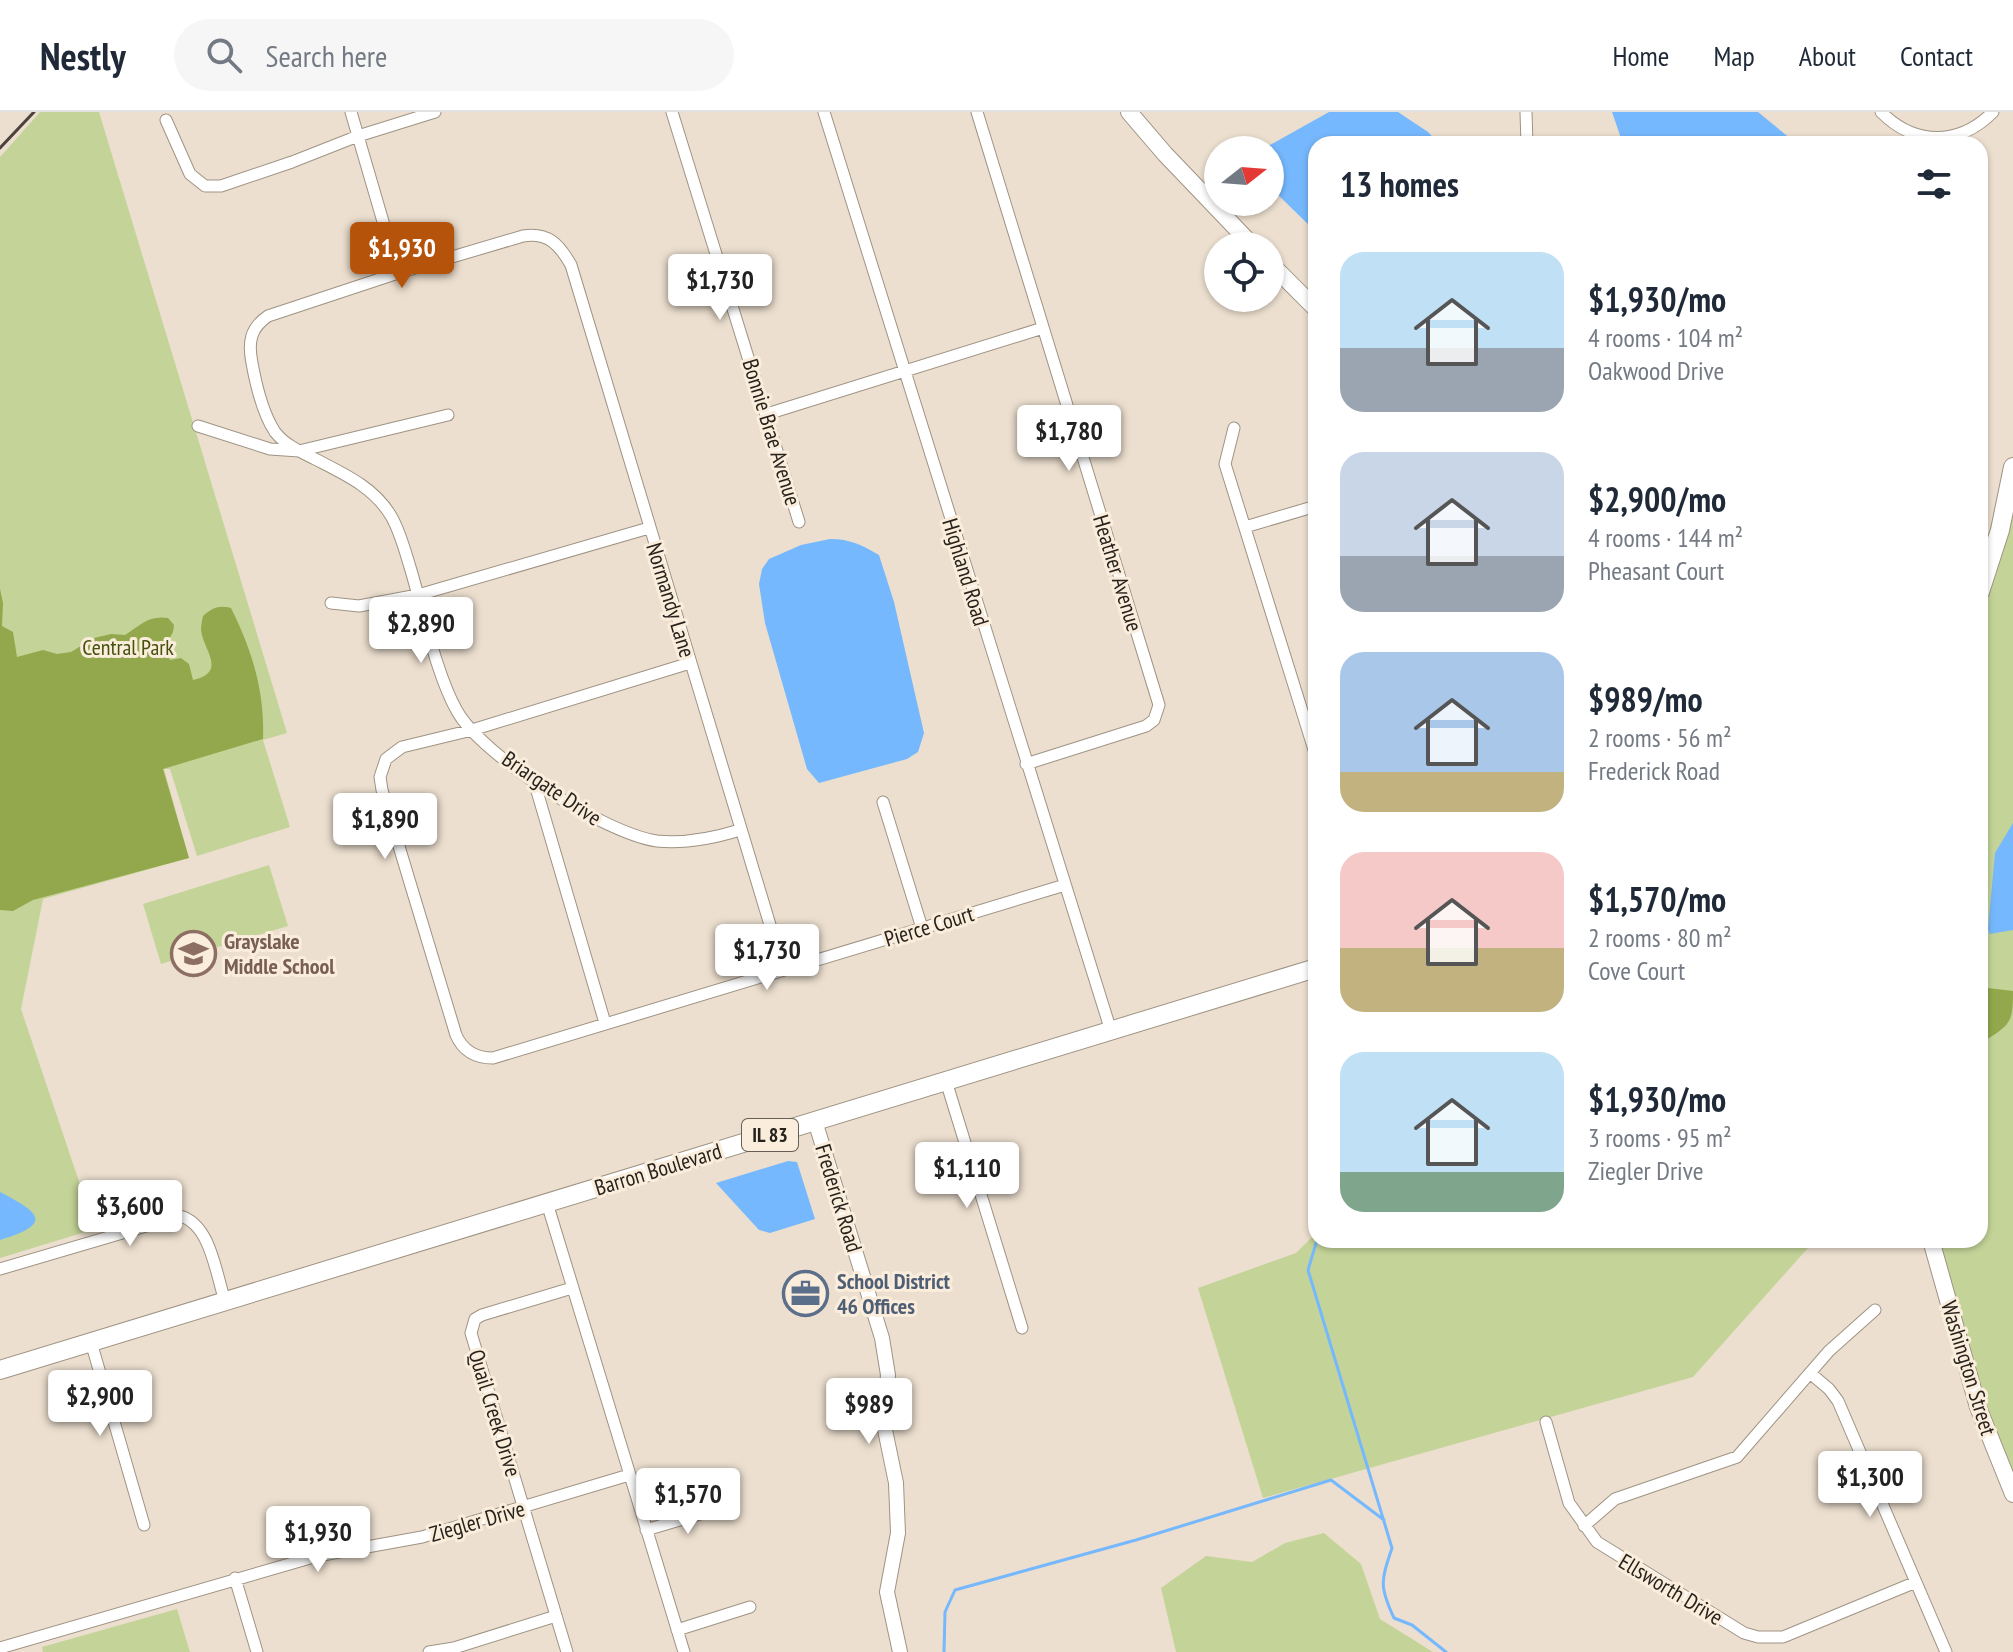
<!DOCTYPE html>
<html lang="en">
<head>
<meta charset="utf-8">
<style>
  :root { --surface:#fff; --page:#f6f6f7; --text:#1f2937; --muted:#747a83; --line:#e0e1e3; --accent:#b45309 }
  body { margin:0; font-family:"PT Sans Narrow",sans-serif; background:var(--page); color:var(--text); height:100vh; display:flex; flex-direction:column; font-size:30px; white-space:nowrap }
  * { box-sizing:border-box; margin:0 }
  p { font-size:26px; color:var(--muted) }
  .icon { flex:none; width:44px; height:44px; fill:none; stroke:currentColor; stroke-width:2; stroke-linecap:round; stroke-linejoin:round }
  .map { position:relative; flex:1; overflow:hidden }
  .drawer { position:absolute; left:1308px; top:24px; width:680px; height:1112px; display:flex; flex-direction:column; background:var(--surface); border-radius:24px; box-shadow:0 2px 6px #0004 }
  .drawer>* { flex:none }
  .needle { width:52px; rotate:73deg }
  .buttons { position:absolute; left:1204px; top:24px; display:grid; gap:16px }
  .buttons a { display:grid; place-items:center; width:80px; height:80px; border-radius:50%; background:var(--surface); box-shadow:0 2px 6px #0004; font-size:40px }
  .price { position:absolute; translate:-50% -68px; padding:0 18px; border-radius:8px; background:#fff; color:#222; font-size:26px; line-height:52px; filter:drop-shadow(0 2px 4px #0008) }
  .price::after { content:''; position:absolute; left:50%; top:48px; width:24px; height:18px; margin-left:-12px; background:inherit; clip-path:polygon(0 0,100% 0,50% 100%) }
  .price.active { background:var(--accent); color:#fff }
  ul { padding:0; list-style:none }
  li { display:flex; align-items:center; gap:24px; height:200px; padding:0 32px }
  li span { display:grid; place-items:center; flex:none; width:224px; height:160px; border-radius:24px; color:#555 }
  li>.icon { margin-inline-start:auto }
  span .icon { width:96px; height:96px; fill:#fffc; stroke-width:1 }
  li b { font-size:34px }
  h2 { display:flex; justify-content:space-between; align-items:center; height:96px; padding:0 32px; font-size:34px }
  header { display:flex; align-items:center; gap:48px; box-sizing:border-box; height:112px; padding:0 40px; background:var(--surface); border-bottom:2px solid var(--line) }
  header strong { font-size:38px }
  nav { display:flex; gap:44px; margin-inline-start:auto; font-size:28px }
  .search { width:560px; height:72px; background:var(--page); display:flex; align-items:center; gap:20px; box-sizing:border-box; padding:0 28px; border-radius:44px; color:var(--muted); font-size:30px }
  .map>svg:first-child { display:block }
  .green { fill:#c4d498 }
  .forest { fill:#93a84c }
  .water { fill:#76b8fd }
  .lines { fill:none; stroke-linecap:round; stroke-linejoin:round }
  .stream { stroke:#76b8fd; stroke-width:3 }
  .minor-casing { stroke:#9f9383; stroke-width:13 }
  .tertiary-casing { stroke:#9f9383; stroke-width:16 }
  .secondary-casing { stroke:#9f9383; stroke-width:18 }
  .primary-casing { stroke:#9f9383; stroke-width:20 }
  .minor { stroke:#fff; stroke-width:11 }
  .tertiary { stroke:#fff; stroke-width:14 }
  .secondary { stroke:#fff; stroke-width:16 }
  .primary { stroke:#fff; stroke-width:18 }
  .rail { stroke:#4a443c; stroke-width:3 }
  .labels { text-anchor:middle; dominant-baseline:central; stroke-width:6; stroke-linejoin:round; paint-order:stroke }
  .shield { fill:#faeddc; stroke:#665f56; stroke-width:2 }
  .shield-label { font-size:20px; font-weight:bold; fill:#27221c }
  .street-label { font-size:22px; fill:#27221c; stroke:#faeddc }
  .park-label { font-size:22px; fill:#44510c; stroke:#faeddc }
  .education-label { font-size:22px; font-weight:bold; fill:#785e54; stroke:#faeddc; text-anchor:start }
  .service-label { font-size:22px; font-weight:bold; fill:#4e5e75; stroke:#faeddc; text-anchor:start }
</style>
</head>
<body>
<header>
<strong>Nestly</strong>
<div class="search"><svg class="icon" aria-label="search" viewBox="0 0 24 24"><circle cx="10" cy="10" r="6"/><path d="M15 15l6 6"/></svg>Search here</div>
<nav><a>Home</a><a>Map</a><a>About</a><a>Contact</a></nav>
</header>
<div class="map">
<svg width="2013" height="1540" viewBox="0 0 2013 1540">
  <rect width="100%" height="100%" fill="#ecdfcf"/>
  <path class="green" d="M40,0H99L287,621L263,628L290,715L197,744L170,657H164L189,746L43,787L21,897L95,1117L0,1146V45Z
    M2013,343V1382L1931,1128H1980V474L1998,417Z
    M269,753L288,814L161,852L143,792Z
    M1316,1121V1128H1815L1693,1265L1263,1386L1198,1176L1296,1141Z
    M1324,1421L1361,1452L1380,1507L1433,1540H1176L1161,1476L1206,1444L1252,1450L1285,1431Z
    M177,1497L190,1540H43L42,1535Z"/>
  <path class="forest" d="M0,477L3,491L2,514L13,520L17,545L43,538L57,542L71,540L94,526L111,522L125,523C141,513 148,503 168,506L174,513L173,520L164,537L170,548L181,546L189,552L193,568C228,560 203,538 201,518C201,513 202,509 203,504C212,496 219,493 231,496C252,538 265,580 263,627L163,657L189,746L33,788L13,799L0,798Z
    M1980,875L2013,879C2013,910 2011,912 1986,928L1980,925Z"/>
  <path class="water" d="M1329,0H1398L1428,20L1439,32H1316V120L1270,75V38H1261Z
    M1612,0H1758L1797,32H1623Z
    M830,427C850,427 862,433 879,443L894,490L924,621L918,640L907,647L819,671L807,657L765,511L759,472L762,457L769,447L801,433Z
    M2013,711V818L1990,822L1988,817L1995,741Z
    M788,1049L797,1050L815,1107L770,1121L759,1118L716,1071Z
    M0,1080C41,1101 53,1112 0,1128Z"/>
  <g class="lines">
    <path class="stream" d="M1317,1128L1308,1158L1392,1436C1381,1469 1379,1474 1394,1506L1412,1513L1446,1540
      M944,1540L945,1500L955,1478L1136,1428L1331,1368L1384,1408"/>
    <defs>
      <path id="minor" d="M351,0L398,161
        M672,0L799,410
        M824,0L1111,919
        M977,0L1159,593L1154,608L1146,614L1026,652
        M1526,0L1527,32
        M1881,0C1915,34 1959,34 1993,0
        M166,8L190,62L205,74H221L292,50L358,24L435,0
        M767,302L1043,216
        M198,314L270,337L299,339L448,303
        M1234,316L1225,352L1316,644
        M1245,415L1316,394
        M331,491L359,494L418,483L649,416
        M690,551L472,618L402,635L386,647L380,665L382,678L456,923C463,939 476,946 493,946L1065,773
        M534,669L605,911
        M883,690L922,816
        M740,718C714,726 685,732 657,729C606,722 482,644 457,599C436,562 423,498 410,455C405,439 400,419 391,404C374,375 344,362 315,347C301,340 285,333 275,320C263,302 256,273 252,251C248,231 250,216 268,204L398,161L523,124C548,120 559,132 571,153L783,856
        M946,969L1022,1216
        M547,1091L684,1540
        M0,1157L180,1104C211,1112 216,1163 225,1189
        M91,1230L144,1413
        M1810,1261L1829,1277L1838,1289L1946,1540
        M1546,1310L1569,1391L1597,1430L1744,1521L1758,1525H1783L1916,1470
        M1584,1414L1615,1387L1737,1345L1829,1239L1875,1198
        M646,1418L720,1396
        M235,1466L257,1540
        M677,1518L750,1495
        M0,1536L317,1444L422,1425L629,1363
        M429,1540L454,1536L556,1504
        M567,1540L471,1221L475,1207L482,1203L572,1176"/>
      <path id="tertiary" d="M815,1009L882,1226L888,1263L884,1313L896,1371L898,1421L887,1480L900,1540"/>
      <path id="secondary" d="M1129,0L1165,42L1253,134
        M1270,151L1316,197
        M1931,1128L1978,1295L2013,1382"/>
      <path id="primary" d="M1980,480L2000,418L2013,355
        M0,1258L1316,856"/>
    </defs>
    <use href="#minor" class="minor-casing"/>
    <use href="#tertiary" class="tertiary-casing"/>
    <use href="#secondary" class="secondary-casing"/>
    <use href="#primary" class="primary-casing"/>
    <use href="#minor" class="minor"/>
    <use href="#tertiary" class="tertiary"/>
    <use href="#secondary" class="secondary"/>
    <use href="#primary" class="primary"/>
    <path class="rail" d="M0,36L34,0"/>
  </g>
  <defs>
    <symbol id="school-ring" viewBox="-11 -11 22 22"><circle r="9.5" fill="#faeddc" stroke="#8d6e63" stroke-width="1.5"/><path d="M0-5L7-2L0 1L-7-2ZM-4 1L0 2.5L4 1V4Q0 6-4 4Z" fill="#8d6e63"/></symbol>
    <symbol id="office-ring" viewBox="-11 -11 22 22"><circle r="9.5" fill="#faeddc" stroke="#5c6f8a" stroke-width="1.5"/><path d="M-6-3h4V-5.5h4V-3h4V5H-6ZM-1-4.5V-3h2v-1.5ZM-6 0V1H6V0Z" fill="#5c6f8a"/></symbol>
  </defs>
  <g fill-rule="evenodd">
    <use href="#school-ring" x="168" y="816" width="51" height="51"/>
    <use href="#office-ring" x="780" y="1156" width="51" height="51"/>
  </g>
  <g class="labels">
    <rect class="shield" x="742" y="1007" width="56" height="32" rx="6"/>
    <g class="shield-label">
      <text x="770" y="1023">IL 83</text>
    </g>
    <g class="street-label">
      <text transform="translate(772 320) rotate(73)">Bonnie Brae Avenue</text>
      <text transform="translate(966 460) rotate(73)">Highland Road</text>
      <text transform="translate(1118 461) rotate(73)">Heather Avenue</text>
      <text transform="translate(671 488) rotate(73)">Normandy Lane</text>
      <text transform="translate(552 676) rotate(34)">Briargate Drive</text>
      <text transform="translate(929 814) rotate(-17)">Pierce Court</text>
      <text transform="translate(658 1057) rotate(-17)">Barron Boulevard</text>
      <text transform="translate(839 1086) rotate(73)">Frederick Road</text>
      <text transform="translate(1969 1256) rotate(73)">Washington Street</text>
      <text transform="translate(495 1301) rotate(73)">Quail Creek Drive</text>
      <text transform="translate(477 1409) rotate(-16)">Ziegler Drive</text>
      <text transform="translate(1671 1477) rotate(31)">Ellsworth Drive</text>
    </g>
    <g class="park-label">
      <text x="128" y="535">Central Park</text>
    </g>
    <g class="education-label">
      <text x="224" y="829">Grayslake<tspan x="224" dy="25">Middle School</tspan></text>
    </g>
    <g class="service-label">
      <text x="837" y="1169">School District<tspan x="837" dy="25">46 Offices</tspan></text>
    </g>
  </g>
</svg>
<div class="buttons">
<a><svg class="needle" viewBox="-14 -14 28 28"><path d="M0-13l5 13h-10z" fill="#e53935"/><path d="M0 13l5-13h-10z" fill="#747a83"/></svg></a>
<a><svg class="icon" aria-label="locate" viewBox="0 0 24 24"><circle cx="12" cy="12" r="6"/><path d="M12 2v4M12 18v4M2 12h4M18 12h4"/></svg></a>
</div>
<b class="price active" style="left:402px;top:178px">$1,930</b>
<b class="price" style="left:720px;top:210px">$1,730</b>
<b class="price" style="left:1069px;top:361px">$1,780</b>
<b class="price" style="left:421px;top:553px">$2,890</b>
<b class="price" style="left:385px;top:749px">$1,890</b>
<b class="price" style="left:767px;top:880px">$1,730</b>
<b class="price" style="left:967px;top:1098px">$1,110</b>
<b class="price" style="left:130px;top:1136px">$3,600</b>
<b class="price" style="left:100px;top:1326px">$2,900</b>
<b class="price" style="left:869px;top:1334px">$989</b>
<b class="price" style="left:1870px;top:1407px">$1,300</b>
<b class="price" style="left:688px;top:1424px">$1,570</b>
<b class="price" style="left:318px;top:1462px">$1,930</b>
<section class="drawer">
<h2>13 homes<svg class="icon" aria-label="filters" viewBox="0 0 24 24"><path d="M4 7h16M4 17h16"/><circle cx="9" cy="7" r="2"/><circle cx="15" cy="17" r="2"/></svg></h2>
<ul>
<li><span style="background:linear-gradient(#bfe0f5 60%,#9aa5b1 0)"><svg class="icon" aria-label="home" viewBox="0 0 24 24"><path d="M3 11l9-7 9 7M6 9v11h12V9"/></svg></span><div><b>$1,930/mo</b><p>4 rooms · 104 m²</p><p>Oakwood Drive</p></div></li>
<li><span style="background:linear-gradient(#c9d6e8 65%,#9aa5b1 0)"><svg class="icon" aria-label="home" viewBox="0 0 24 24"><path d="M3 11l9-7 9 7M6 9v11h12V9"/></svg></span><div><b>$2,900/mo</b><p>4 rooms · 144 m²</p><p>Pheasant Court</p></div></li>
<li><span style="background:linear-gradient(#a9c7e8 75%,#c2b280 0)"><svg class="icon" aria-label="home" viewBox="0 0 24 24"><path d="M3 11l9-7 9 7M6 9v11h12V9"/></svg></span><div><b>$989/mo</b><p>2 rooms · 56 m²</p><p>Frederick Road</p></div></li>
<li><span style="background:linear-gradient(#f6c9c9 60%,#c2b280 0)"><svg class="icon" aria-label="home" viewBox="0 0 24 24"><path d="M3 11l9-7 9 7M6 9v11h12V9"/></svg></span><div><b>$1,570/mo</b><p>2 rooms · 80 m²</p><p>Cove Court</p></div></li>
<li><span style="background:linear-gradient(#bfe0f5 75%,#7fa58c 0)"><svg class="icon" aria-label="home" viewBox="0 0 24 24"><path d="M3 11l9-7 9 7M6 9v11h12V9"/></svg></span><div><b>$1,930/mo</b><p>3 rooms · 95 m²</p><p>Ziegler Drive</p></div></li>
</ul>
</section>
</div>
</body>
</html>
